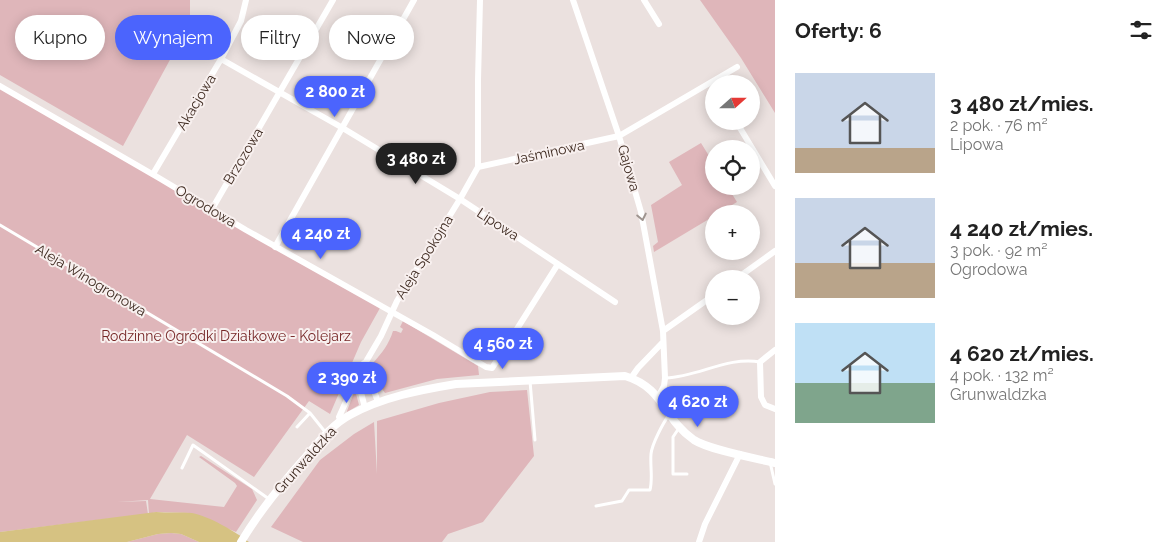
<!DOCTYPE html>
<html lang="pl">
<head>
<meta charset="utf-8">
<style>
  :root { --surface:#fff; --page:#f2f2f2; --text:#222; --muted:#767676; --accent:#4b64fd }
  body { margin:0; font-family:Raleway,sans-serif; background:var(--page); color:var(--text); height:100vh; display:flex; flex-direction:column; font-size:19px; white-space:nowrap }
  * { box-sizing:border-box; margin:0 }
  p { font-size:16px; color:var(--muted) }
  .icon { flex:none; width:28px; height:28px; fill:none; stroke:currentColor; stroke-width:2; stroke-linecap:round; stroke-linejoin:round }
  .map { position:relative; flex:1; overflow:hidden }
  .drawer { display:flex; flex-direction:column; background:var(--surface); width:400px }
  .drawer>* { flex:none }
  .banner { position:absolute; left:15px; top:15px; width:475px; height:45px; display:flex; gap:10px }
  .needle { width:32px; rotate:69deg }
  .buttons { position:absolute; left:705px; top:75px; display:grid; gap:10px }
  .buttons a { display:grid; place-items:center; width:55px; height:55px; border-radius:50%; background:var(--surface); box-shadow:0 2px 12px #0003; font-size:25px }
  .price { position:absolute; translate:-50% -42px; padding:0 11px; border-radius:18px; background:var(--accent); color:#fff; font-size:16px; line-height:32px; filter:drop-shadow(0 1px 2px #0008) }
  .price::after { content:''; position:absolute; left:50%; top:30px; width:15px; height:11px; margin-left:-8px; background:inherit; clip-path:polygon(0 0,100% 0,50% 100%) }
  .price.selected { background:#222; color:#fff }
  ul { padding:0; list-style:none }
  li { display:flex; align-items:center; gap:15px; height:125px; padding:0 20px }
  li span { display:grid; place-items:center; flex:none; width:140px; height:100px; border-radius:0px; color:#555 }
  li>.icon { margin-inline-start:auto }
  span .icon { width:60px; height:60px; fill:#fffc; stroke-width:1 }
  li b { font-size:21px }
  h2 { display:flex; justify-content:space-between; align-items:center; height:60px; padding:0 20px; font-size:21px }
  .chip { padding:0 18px; border-radius:22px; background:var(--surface); box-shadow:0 2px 12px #0003; font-size:18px; line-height:45px }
  .chip.selected { background:var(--accent); color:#fff }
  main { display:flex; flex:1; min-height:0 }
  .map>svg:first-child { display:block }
  .green { fill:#dfb6ba }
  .water { fill:#d6c282 }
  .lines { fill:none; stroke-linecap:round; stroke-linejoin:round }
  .service { stroke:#fff; stroke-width:3 }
  .minor { stroke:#fff; stroke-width:6 }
  .tertiary { stroke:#fff; stroke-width:8 }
  .oneway { stroke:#9e948f }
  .labels { text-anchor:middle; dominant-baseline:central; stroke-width:4; stroke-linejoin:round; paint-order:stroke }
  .street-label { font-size:14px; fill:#3d291f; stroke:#f8f0ef }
  .park-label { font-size:14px; fill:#762626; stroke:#f8f0ef }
</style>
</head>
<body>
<main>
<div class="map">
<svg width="775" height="542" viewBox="0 0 775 542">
  <rect width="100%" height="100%" fill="#ebe1df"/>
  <path class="green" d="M0,0H190V23L123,146L0,75Z
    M700,0H775V113L741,58Z
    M0,84L380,308L361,342L330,414L309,401L254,477L187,435L150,499L224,507L237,486L235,483L199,457L201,456L252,489L257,500L236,532L190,513L156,512L149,514L148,500L117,502L146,501L148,514L0,532Z
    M701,143L714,164V186H727L737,202L717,214H714V216L654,252L653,246L658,242L651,205L682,185L669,162Z
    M403,321L478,366L479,375L437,379L385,393L375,379L373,363C382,353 389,344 393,331H396L401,333L403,329L400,327Z
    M355,390L359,405L347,412V411Z
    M527,390L534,456L483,522L448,534L442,542H303L271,527L320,460L354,434L374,422L377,474V421L439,403L490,392Z
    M171,533L181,534L199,542H127L158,534Z"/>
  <path class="water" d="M156,512C168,513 181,512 192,513C209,516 236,532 249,542H199L181,534L171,533L158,534L127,542H0V532Z"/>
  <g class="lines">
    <path class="service" d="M0,225L287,396L310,413
      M666,378C698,377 728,356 760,362
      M530,381L535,440
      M297,427L310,413L326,433
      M679,428L673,437V474H687
      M770,462L775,484
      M182,468L193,445L269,499
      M596,506L622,501L629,490H650C653,478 650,467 651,454C652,444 663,423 669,415"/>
    <path class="minor" d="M573,0L619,136L641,212L663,331L665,378L664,386L658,397
      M644,0L659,24
      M221,59L341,127L460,199L615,302
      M0,86L159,178L246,230L433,335L486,367L492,368L498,359L558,264
      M737,123L775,186
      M478,167L619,136L737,67
      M153,174L221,59L241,21L246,0
      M212,209L333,0
      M275,247L414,0
      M736,279L775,251
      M663,331L714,295
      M775,350L760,362L761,397L765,405L775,409
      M364,363L378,402
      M357,377L365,408
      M631,378L638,368L663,342
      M341,421L339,417L357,377L381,336L397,301L460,199L478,167V80L480,0
      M699,542L705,524L740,454"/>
    <path class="tertiary" d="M241,542C259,512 280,486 303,460C317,444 331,425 350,415C383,397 420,390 456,384L625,376C665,388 663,419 694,440C710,450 754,458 775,463"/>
  </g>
  <defs><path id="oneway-chevron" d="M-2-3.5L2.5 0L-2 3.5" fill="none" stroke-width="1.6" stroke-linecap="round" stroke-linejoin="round" transform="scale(1.25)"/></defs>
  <use class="oneway" href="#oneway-chevron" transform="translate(642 217) rotate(78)"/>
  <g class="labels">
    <g class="street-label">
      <text transform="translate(196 102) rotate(-59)">Akacjowa</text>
      <text transform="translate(549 152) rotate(-12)">Jaśminowa</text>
      <text transform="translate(243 156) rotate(-59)">Brzozowa</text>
      <text transform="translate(629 168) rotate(74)">Gajowa</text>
      <text transform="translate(206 206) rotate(31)">Ogrodowa</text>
      <text transform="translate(498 224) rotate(33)">Lipowa</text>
      <text transform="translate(424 257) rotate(-58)">Aleja Spokojna</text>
      <text transform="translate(91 280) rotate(31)">Aleja Winogronowa</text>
      <text transform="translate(305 460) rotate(-48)">Grunwaldzka</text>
    </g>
    <g class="park-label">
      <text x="226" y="336">Rodzinne Ogródki Działkowe - Kolejarz</text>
    </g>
  </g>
</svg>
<div class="buttons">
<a><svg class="needle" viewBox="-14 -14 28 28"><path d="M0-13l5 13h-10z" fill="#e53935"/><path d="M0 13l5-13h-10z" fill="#767676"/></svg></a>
<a><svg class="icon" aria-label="locate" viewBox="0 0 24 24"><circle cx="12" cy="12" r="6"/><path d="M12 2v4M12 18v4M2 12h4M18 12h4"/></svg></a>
<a>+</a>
<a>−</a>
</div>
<b class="price" style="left:335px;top:118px">2 800 zł</b>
<b class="price selected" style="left:416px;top:185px">3 480 zł</b>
<b class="price" style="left:321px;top:260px">4 240 zł</b>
<b class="price" style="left:503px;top:370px">4 560 zł</b>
<b class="price" style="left:347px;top:404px">2 390 zł</b>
<b class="price" style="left:698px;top:428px">4 620 zł</b>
<div class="banner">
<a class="chip">Kupno</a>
<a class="chip selected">Wynajem</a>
<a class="chip">Filtry</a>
<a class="chip">Nowe</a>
</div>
</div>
<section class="drawer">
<h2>Oferty: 6<svg class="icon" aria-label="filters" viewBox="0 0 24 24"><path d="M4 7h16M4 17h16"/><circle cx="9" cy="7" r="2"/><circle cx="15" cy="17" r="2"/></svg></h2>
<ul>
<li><span style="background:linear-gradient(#c9d6e8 75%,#b9a48a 0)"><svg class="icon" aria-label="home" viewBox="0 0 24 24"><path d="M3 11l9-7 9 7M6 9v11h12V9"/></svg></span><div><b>3 480 zł/mies.</b><p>2 pok. · 76 m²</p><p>Lipowa</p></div></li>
<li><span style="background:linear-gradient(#c9d6e8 65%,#b9a48a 0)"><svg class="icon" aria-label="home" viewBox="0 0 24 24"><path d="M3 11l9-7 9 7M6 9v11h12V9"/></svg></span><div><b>4 240 zł/mies.</b><p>3 pok. · 92 m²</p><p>Ogrodowa</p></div></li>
<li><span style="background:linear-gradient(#bfe0f5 60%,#7fa58c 0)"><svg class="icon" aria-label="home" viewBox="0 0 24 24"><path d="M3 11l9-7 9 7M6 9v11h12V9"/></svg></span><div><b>4 620 zł/mies.</b><p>4 pok. · 132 m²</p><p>Grunwaldzka</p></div></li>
</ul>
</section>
</main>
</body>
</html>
